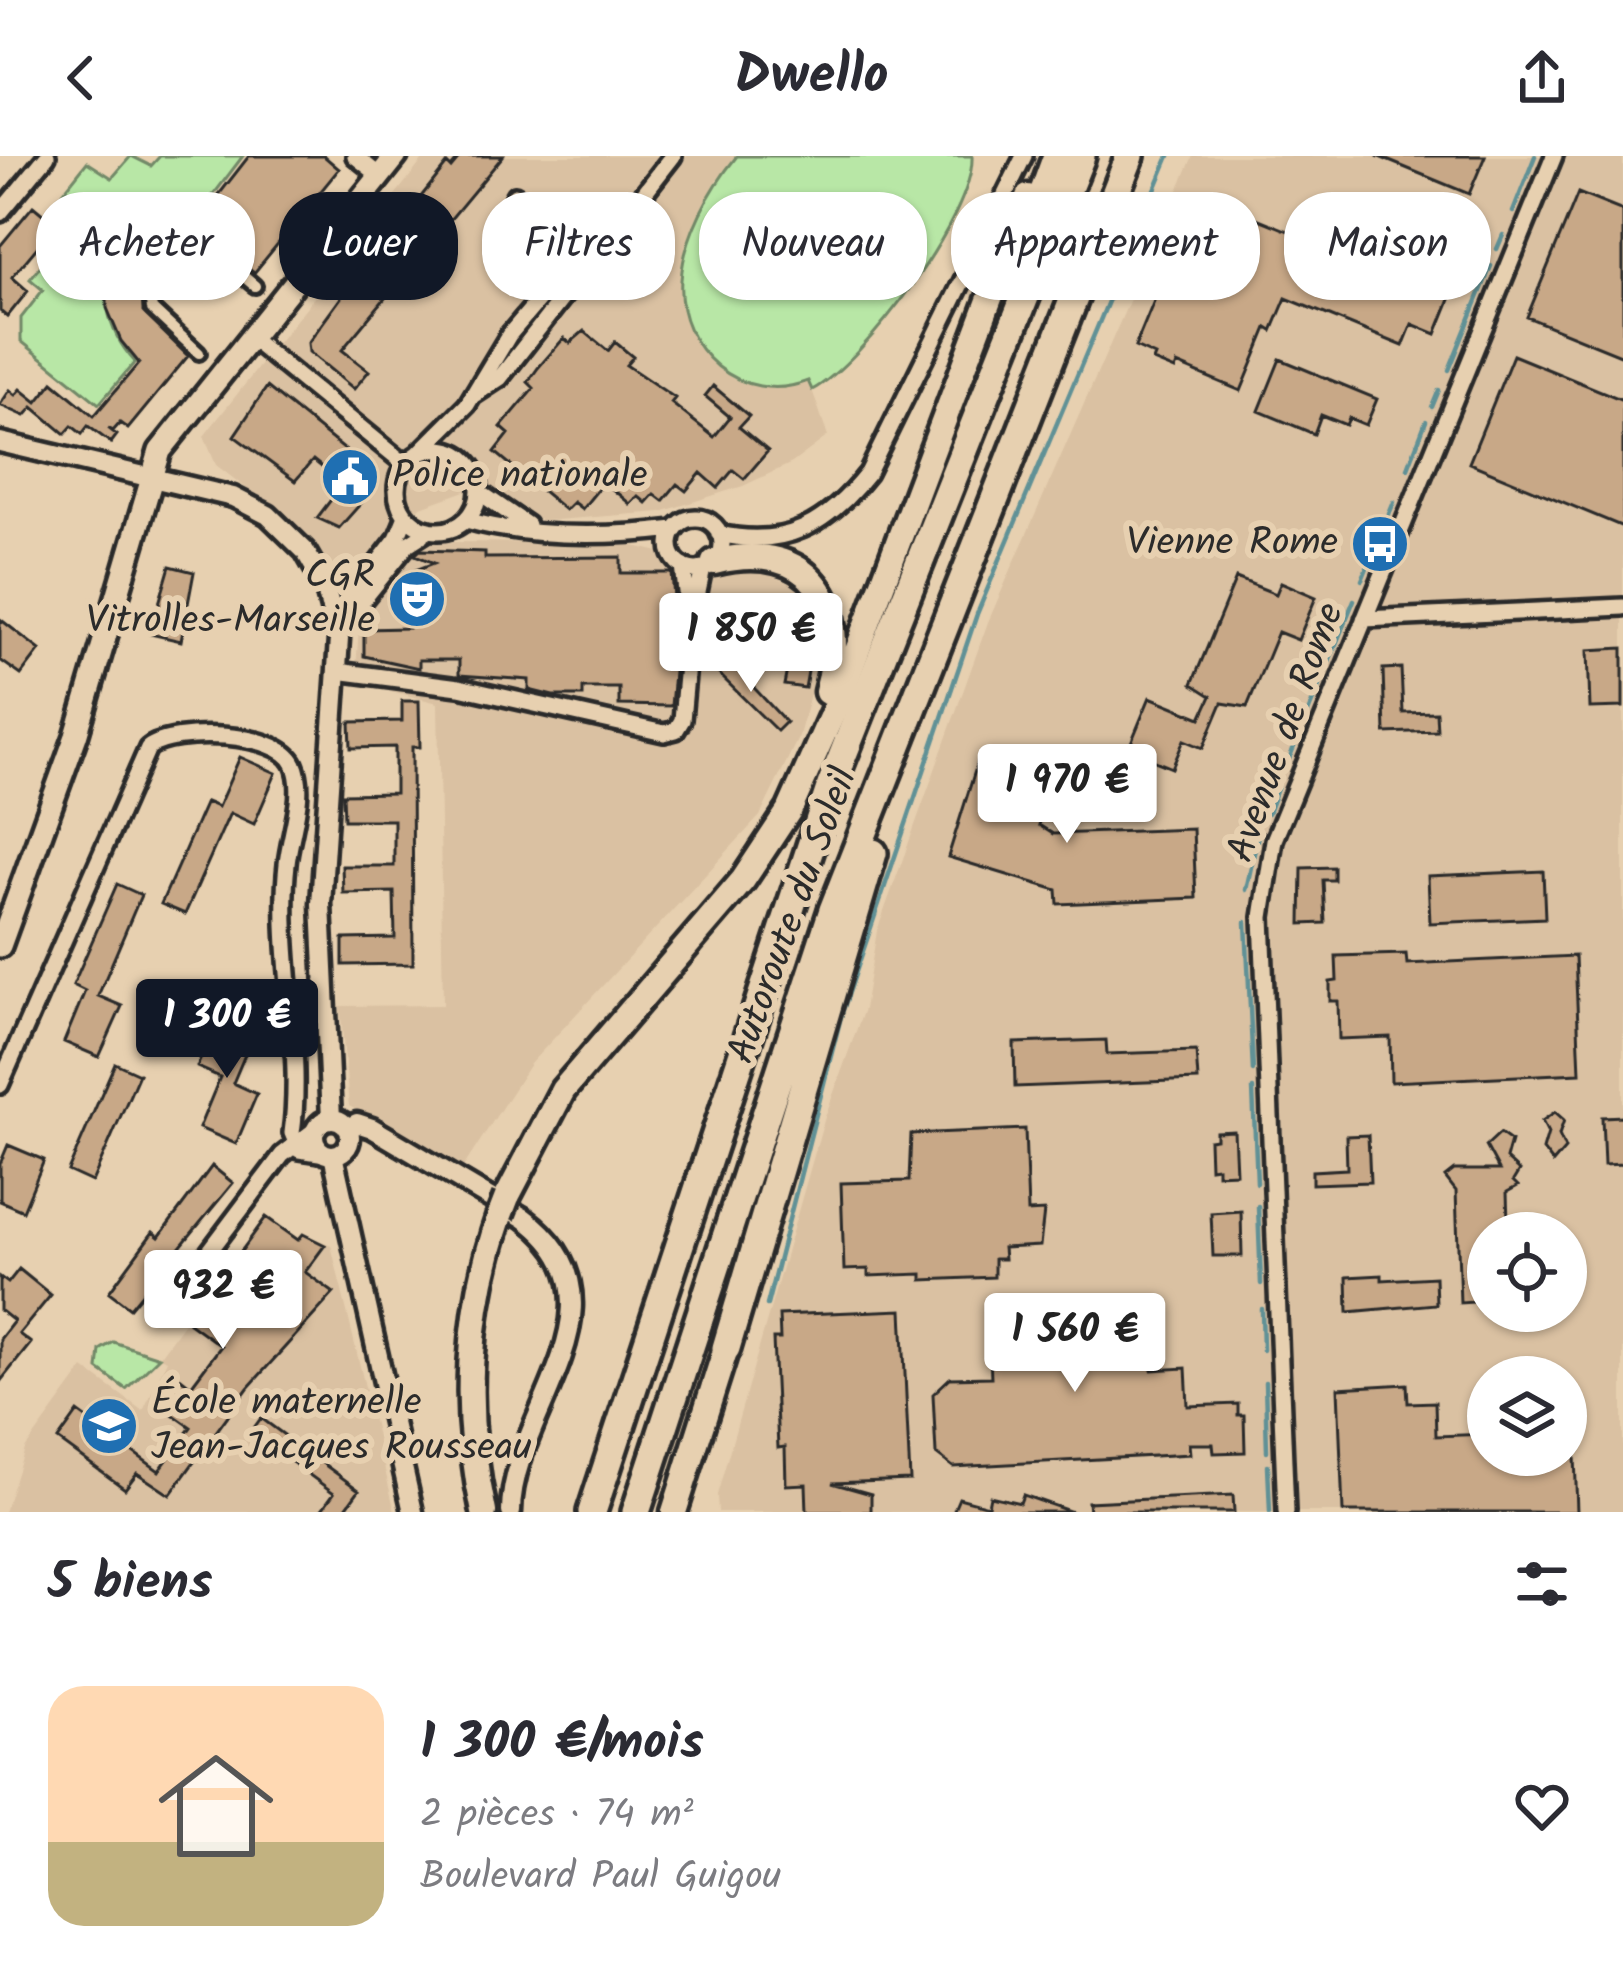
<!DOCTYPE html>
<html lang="fr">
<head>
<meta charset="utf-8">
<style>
  :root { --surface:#fff; --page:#f2f2f3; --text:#2b2b33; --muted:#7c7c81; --accent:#111827 }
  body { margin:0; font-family:Kalam,sans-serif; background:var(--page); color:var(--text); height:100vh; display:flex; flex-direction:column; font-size:45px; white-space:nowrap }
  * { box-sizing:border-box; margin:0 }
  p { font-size:39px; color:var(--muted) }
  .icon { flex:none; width:66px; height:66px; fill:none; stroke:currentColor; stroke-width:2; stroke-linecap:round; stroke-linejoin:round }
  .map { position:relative; height:1356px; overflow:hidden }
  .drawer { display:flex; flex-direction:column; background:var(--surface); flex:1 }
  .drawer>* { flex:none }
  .banner { position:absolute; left:36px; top:36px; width:1551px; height:108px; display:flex; gap:24px }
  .buttons { position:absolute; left:1467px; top:1056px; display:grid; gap:24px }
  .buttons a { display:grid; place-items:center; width:120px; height:120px; border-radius:50%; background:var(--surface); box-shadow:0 3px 9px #0004; font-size:60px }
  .price { position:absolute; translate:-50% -102px; padding:0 27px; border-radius:12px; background:#fff; color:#222; font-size:39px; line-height:78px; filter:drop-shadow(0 3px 6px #0008) }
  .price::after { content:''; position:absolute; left:50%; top:72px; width:36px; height:27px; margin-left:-18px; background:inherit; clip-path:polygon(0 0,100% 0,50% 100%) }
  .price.current { background:var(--accent); color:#fff }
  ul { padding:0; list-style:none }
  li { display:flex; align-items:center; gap:36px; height:300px; padding:0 48px }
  li span { display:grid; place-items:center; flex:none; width:336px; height:240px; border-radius:36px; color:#555 }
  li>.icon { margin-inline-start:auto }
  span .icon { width:144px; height:144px; fill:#fffc; stroke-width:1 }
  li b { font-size:51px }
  h2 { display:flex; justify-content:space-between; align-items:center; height:144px; padding:0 48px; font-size:51px }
  .pill { padding:0 42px; border-radius:48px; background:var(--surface); box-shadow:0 3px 9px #0004; font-size:42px; line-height:108px }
  .pill.current { background:var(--accent); color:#fff }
  header { display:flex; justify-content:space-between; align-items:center; height:156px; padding:0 48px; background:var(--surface); font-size:54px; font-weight:700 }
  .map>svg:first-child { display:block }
  .built { fill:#dac1a2; fill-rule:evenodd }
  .green { fill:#b8e7a6; stroke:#728968; stroke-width:3 }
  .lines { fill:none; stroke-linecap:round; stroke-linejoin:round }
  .stream { stroke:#609196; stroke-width:4.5 }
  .building { fill:#c8a887; stroke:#2b2b2b; stroke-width:3 }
  .pedestrian-casing { stroke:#2b2b2b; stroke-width:20 }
  .minor-casing { stroke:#2b2b2b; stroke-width:24 }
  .tertiary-casing { stroke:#2b2b2b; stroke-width:27 }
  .secondary-casing { stroke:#2b2b2b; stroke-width:30 }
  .primary-casing { stroke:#2b2b2b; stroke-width:33 }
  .motorway-casing { stroke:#2b2b2b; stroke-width:36 }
  .pedestrian { stroke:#e7d0b0; stroke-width:10 }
  .minor { stroke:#e7d0b0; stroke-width:15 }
  .tertiary { stroke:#e7d0b0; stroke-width:18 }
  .secondary { stroke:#e7d0b0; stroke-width:21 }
  .primary { stroke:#e7d0b0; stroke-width:24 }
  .motorway { stroke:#e7d0b0; stroke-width:27 }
  .primary-bridge-casing { stroke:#2b2b2b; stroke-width:33; stroke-linecap:butt }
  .primary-bridge { stroke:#e7d0b0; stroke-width:24 }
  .labels { text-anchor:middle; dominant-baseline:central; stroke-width:12; stroke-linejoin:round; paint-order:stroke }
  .poi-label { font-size:39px; fill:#2b2b2b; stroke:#e7d0b0; text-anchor:start }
  .street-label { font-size:39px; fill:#2b2b2b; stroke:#e7d0b0 }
</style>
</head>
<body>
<header><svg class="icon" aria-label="back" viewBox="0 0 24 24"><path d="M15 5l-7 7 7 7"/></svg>Dwello<svg class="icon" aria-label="share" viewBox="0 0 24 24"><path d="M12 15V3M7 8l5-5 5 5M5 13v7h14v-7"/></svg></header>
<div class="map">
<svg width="1623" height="1356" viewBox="0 0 1623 1356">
  <rect width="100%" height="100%" fill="#e7d0b0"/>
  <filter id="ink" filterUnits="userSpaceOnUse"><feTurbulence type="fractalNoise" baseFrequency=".00833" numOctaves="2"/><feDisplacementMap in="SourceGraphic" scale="24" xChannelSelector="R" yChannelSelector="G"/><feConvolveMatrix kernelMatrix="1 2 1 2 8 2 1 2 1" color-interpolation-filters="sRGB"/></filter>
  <g filter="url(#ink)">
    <path class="built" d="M426,0H737L716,25L689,86L680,129L682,154L700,193L732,222L776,233L809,225L828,280L792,307L743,330L661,356L542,365L485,328L396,360L391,379L357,427L337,432L294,369L216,309L204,280Z
      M1193,0H1623V1356H718L717,1339L825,961L864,853L877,775L988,466ZM1488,1077H1566V1155H1488ZM1488,1221H1566V1299H1488Z
      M432,386L622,387L659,396L679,419L693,423L758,414L798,431L818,451L826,476L799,580L760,660L530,908L462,1013L349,950L340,850L443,849L438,547L355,526L360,458L413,391Z
      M303,1078L331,1089L395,1356H4L25,1293L84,1212L143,1255L167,1204L159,1201L191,1157Z"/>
    <path class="green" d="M131,0L151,10L160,0H243L208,46C115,40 74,140 135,206L99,248L21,185V162L43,134L30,123L66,78L49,54L87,6L112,22Z
      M737,0H972C975,58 863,207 812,234L808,225C742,251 676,194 681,124C684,80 710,33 737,0Z
      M113,1186L159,1201L126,1233L98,1213L100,1194Z"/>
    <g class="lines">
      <path class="stream" d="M1513,56L1535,0
        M1497,93L1503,79
        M1449,214L1491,110
        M1432,251L1439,234
        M1408,312L1426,265
        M1362,424L1394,346
        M1287,608L1354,444
        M1268,657L1278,630
        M1246,734L1258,679
        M1246,766L1253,915
        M1253,933L1257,1027
        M1258,1050L1261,1128
        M767,1149L842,857L977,458L1169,0
        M1262,1153L1263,1194
        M1265,1226L1267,1295
        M1268,1309L1270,1356"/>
    </g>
    <path class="building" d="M249,0H324L339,13L254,117L218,89L194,82L176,84L155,100L143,127V156L188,200L128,273L120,267L113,275L108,272L117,279L111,287L88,270L82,278L72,270L65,278L33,251L25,260L0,249L10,234L16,239L21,233L37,246L53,226L94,260L139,207L121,185L107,152V124L118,91L157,56L210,50Z
      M461,0H503L342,194L369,215L354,233L309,196L308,187L353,125L358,128L377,105L372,101L400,67L405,71L425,47L420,42L447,8L451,12Z
      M1377,0H1485L1469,38Z
      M1578,37L1623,55V200L1527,161Z
      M1212,44L1424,130L1437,98L1464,109L1436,178L1412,168L1403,190L1286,142L1272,175L1267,172L1241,235L1177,208L1175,214L1153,205L1155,200L1135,191L1172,101L1189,103Z
      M33,50L56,69L12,121L28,135L7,161L0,155V90Z
      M584,175L608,195L615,186L633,201L626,209L675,242L671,247L714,281L730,261L705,240L713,230L749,260L739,271L768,295L744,323L733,314L718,332L701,317L686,335L677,328L663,345L654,338L646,347L638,340L630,348L604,326L582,353L573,346L565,354L495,296L509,278L501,271L534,232L528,226L538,212L564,182L570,187Z
      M1513,199L1623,244V371L1469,307Z
      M1280,203L1377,243L1366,269L1349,262L1346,269L1321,259L1314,278L1259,255Z
      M267,231L371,315L360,328L370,337L339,372L317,362L343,328L313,304L295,325L234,280Z
      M420,394L485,396V402L621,401V417H672L677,483L671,550L619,549V532H583V540H553L529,534V524L459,519V504H419V512L364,500V473L408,472V417L434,407L415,399Z
      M170,410L194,416L181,485L150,478Z
      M1236,422L1276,438L1281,426L1316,441L1298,484L1278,476L1247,551L1222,547L1203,592L1184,584L1172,612L1128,594L1150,541L1201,562L1211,540L1192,528Z
      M0,463L40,494L21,519L0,504Z
      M792,489L812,493L805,532L784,529Z
      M1623,492V551L1590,552L1588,494Z
      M728,504L786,566L777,575L716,515Z
      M1401,512L1403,557L1436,556L1437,575L1385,577L1383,513Z
      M402,545H419L420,591H412L413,808L343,809V783L395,782L394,736L343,737L342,710H394V664H344L343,638L395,637V591L351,592L350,566L402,565Z
      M240,601L276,617L254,668L230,657L185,758L161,748L206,646L218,651Z
      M979,602L1053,626L1039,669L1053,678L1193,673L1196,742L1058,748L1057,734L948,701Z
      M1334,711V724H1323L1325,767L1301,768L1302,712Z
      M1543,715L1545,762L1430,767L1428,720Z
      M117,728L141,739L98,840L122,850L99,901L64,886L85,835L73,829Z
      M1406,798L1407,808L1575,800L1580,917L1391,926L1390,881L1339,883L1338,845H1330V826L1337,825L1336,800Z
      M218,862L254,877L233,927L257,938L236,988L199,972L220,921L197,911Z
      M1106,884L1107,898L1196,895L1198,924L1015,931L1014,887Z
      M115,907L139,918L92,1026L68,1015Z
      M1555,956L1564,964L1559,979L1565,993L1553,1007L1543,994L1548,977L1542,965Z
      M1623,960V1008L1604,1009L1602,961Z
      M1025,973L1028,1056L1044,1055L1040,1090L1003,1092L1004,1103H994V1121L922,1124V1118L868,1120V1113L844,1114L841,1027L909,1025L911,978Z
      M1234,975L1236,1017L1217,1018V1011L1210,1012L1209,984L1216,983V976Z
      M1500,977L1511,985L1506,1003L1519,1015L1513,1025L1518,1030L1507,1036L1508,1067L1496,1068V1077H1488V1145L1460,1147L1456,1035L1445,1021L1454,1014H1499L1486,990Z
      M1368,979L1370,1026L1312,1028V1015L1347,1013L1346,980Z
      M8,989L44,1004L23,1055L0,1045V1008Z
      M212,1010L233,1027L130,1152L109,1136L153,1076L159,1081Z
      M1241,1055L1242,1100H1213L1211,1057Z
      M266,1061L298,1084L303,1078L325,1089L305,1116L334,1137L248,1232L170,1339L137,1317L125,1333L58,1284L78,1256L159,1315L191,1271L161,1250L181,1222L191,1230L221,1190L189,1167Z
      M19,1113L51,1139L19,1178L31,1187L0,1226V1183L14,1165L0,1154V1121L8,1127Z
      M1382,1119V1124L1435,1121L1436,1148L1348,1156L1347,1121Z
      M1149,1150L1152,1214L1186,1212L1188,1250L1238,1248V1259H1244L1245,1296L1214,1297L1213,1288H1189L1190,1298L953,1311L936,1298L933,1238L950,1222L991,1221L988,1157Z
      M902,1154L910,1324L832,1327L871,1338V1356H807L806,1328L786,1329L785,1291L778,1292L773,1183H780L779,1159Z
      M1407,1228L1408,1247L1435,1246L1436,1280L1488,1278V1299H1575L1577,1356H1343L1338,1232Z
      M261,1262L359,1334L343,1356H320L334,1337L251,1276Z
      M1023,1339L1072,1356H953L959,1342L988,1350L990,1340L1020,1347Z
      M1233,1339L1234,1356H1089L1088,1346Z"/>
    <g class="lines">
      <defs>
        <path id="pedestrian" d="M199,197L152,153C145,121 168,80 206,94C224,101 240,118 255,130"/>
        <path id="minor" d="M355,0L380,20
          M515,39L589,102
          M0,57L47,0
          M259,189L405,308
          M474,239L500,222L673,0
          M397 334a41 41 0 1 1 82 0a41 41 0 1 1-82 0Z
          M418,298L467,249L509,179L542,140L578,111
          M479,336L527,369
          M670 388a26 26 0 1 1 52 0a26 26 0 1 1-52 0Z
          M466,364C532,382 608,381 675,373
          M719,378C785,393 827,369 868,317L1024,0
          M683,410L689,461
          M336,461L397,382L406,360
          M1364,463L1623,451
          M338,475L408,388L430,374
          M337,515L459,531L664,577L676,574L682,564L690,475L703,412
          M0,929L148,592C173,572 279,575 294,608C307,637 290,677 287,708C277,797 304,891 292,977L299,994L326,998
          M175,1141L282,999L316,973
          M1286,1356L1262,761L1274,684L1554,0"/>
        <path id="tertiary" d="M0,286L233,341L268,359L305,395L325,430L339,483L321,748L331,963
          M314 981a18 18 0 1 1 36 0a18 18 0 1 1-36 0Z
          M347,972L357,967L372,972L524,1062C639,1147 511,1257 511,1356
          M333,999L413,1356"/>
        <path id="secondary" d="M0,790L76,580L160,295L396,0"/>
        <path id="primary" d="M714,406C812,382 851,449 827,536
          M507,1041L563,934L743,724L790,653L839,543L1028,41
          M484,1356C462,1257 467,1155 500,1059
          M674,1356L726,1192"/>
        <path id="motorway" d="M1013,120L1057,0
          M726,1192L873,697
          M592,1356L831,629L1081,0
          M636,1356L833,754L1130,0"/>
      </defs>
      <use href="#pedestrian" class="pedestrian-casing"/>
      <use href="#minor" class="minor-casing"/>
      <use href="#tertiary" class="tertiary-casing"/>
      <use href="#secondary" class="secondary-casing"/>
      <use href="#primary" class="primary-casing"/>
      <use href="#motorway" class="motorway-casing"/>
      <use href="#pedestrian" class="pedestrian"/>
      <use href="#minor" class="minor"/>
      <use href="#tertiary" class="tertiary"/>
      <use href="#secondary" class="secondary"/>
      <use href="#primary" class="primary"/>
      <use href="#motorway" class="motorway"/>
      <defs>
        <path id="primary-bridge" d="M500,1059L507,1041"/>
      </defs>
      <use href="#primary-bridge" class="primary-bridge-casing"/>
      <use href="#primary-bridge" class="primary-bridge"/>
    </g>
  </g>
  <defs>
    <symbol id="civic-disc" viewBox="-11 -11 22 22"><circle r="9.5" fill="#1f6fb2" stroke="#e7d0b0"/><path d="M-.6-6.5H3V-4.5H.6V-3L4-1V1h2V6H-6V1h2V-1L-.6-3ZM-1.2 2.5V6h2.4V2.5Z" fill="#fff"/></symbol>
    <symbol id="bus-disc" viewBox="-11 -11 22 22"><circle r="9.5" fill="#1f6fb2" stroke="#e7d0b0"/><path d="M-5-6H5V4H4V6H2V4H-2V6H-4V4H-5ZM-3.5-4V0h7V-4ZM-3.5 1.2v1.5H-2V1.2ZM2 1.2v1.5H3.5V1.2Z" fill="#fff"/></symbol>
    <symbol id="theatre-disc" viewBox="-11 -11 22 22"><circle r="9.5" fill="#1f6fb2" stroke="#e7d0b0"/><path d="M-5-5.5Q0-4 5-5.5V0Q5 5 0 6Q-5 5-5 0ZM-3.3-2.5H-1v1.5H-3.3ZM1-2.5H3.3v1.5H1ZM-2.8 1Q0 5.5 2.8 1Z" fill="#fff"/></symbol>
    <symbol id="school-disc" viewBox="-11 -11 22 22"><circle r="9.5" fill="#1f6fb2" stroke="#e7d0b0"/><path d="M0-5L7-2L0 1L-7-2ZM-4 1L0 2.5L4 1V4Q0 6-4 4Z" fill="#fff"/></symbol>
  </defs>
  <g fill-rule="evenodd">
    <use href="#civic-disc" x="317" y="288" width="66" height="66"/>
    <use href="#bus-disc" x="1347" y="355" width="66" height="66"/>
    <use href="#theatre-disc" x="384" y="410" width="66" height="66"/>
    <use href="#school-disc" x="76" y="1237" width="66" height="66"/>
  </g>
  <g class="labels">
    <g class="poi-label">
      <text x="392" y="321">Police nationale</text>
      <text x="1338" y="388" text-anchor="end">Vienne Rome</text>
      <text x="375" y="421" text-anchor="end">CGR<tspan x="375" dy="45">Vitrolles-Marseille</tspan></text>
      <text x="151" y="1248">École maternelle<tspan x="151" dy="45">Jean-Jacques Rousseau</tspan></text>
    </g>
    <g class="street-label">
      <text transform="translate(1287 577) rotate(-70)">Avenue de Rome</text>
      <text transform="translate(794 760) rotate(-70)">Autoroute du Soleil</text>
    </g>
  </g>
</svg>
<div class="buttons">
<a><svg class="icon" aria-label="locate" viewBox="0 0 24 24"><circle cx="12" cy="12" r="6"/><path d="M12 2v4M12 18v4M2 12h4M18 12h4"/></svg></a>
<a><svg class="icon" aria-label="layers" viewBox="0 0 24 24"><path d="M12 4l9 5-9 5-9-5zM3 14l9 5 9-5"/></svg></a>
</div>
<b class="price" style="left:751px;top:539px">1 850 €</b>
<b class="price" style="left:1067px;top:690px">1 970 €</b>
<b class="price current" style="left:227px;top:925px">1 300 €</b>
<b class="price" style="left:223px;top:1196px">932 €</b>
<b class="price" style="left:1075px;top:1239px">1 560 €</b>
<div class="banner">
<a class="pill">Acheter</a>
<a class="pill current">Louer</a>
<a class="pill">Filtres</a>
<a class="pill">Nouveau</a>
<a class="pill">Appartement</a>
<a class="pill">Maison</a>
</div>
</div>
<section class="drawer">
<h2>5 biens<svg class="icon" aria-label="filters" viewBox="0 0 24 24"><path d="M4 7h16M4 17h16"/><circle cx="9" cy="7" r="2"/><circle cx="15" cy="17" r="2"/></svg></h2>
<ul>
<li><span style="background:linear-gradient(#ffd9b3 65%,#c2b280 0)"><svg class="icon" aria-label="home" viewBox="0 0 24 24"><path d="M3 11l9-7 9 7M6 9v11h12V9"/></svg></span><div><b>1 300 €/mois</b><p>2 pièces · 74 m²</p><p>Boulevard Paul Guigou</p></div><svg class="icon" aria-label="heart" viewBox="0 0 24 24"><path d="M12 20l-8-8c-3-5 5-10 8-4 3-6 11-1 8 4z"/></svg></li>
</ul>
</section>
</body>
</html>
